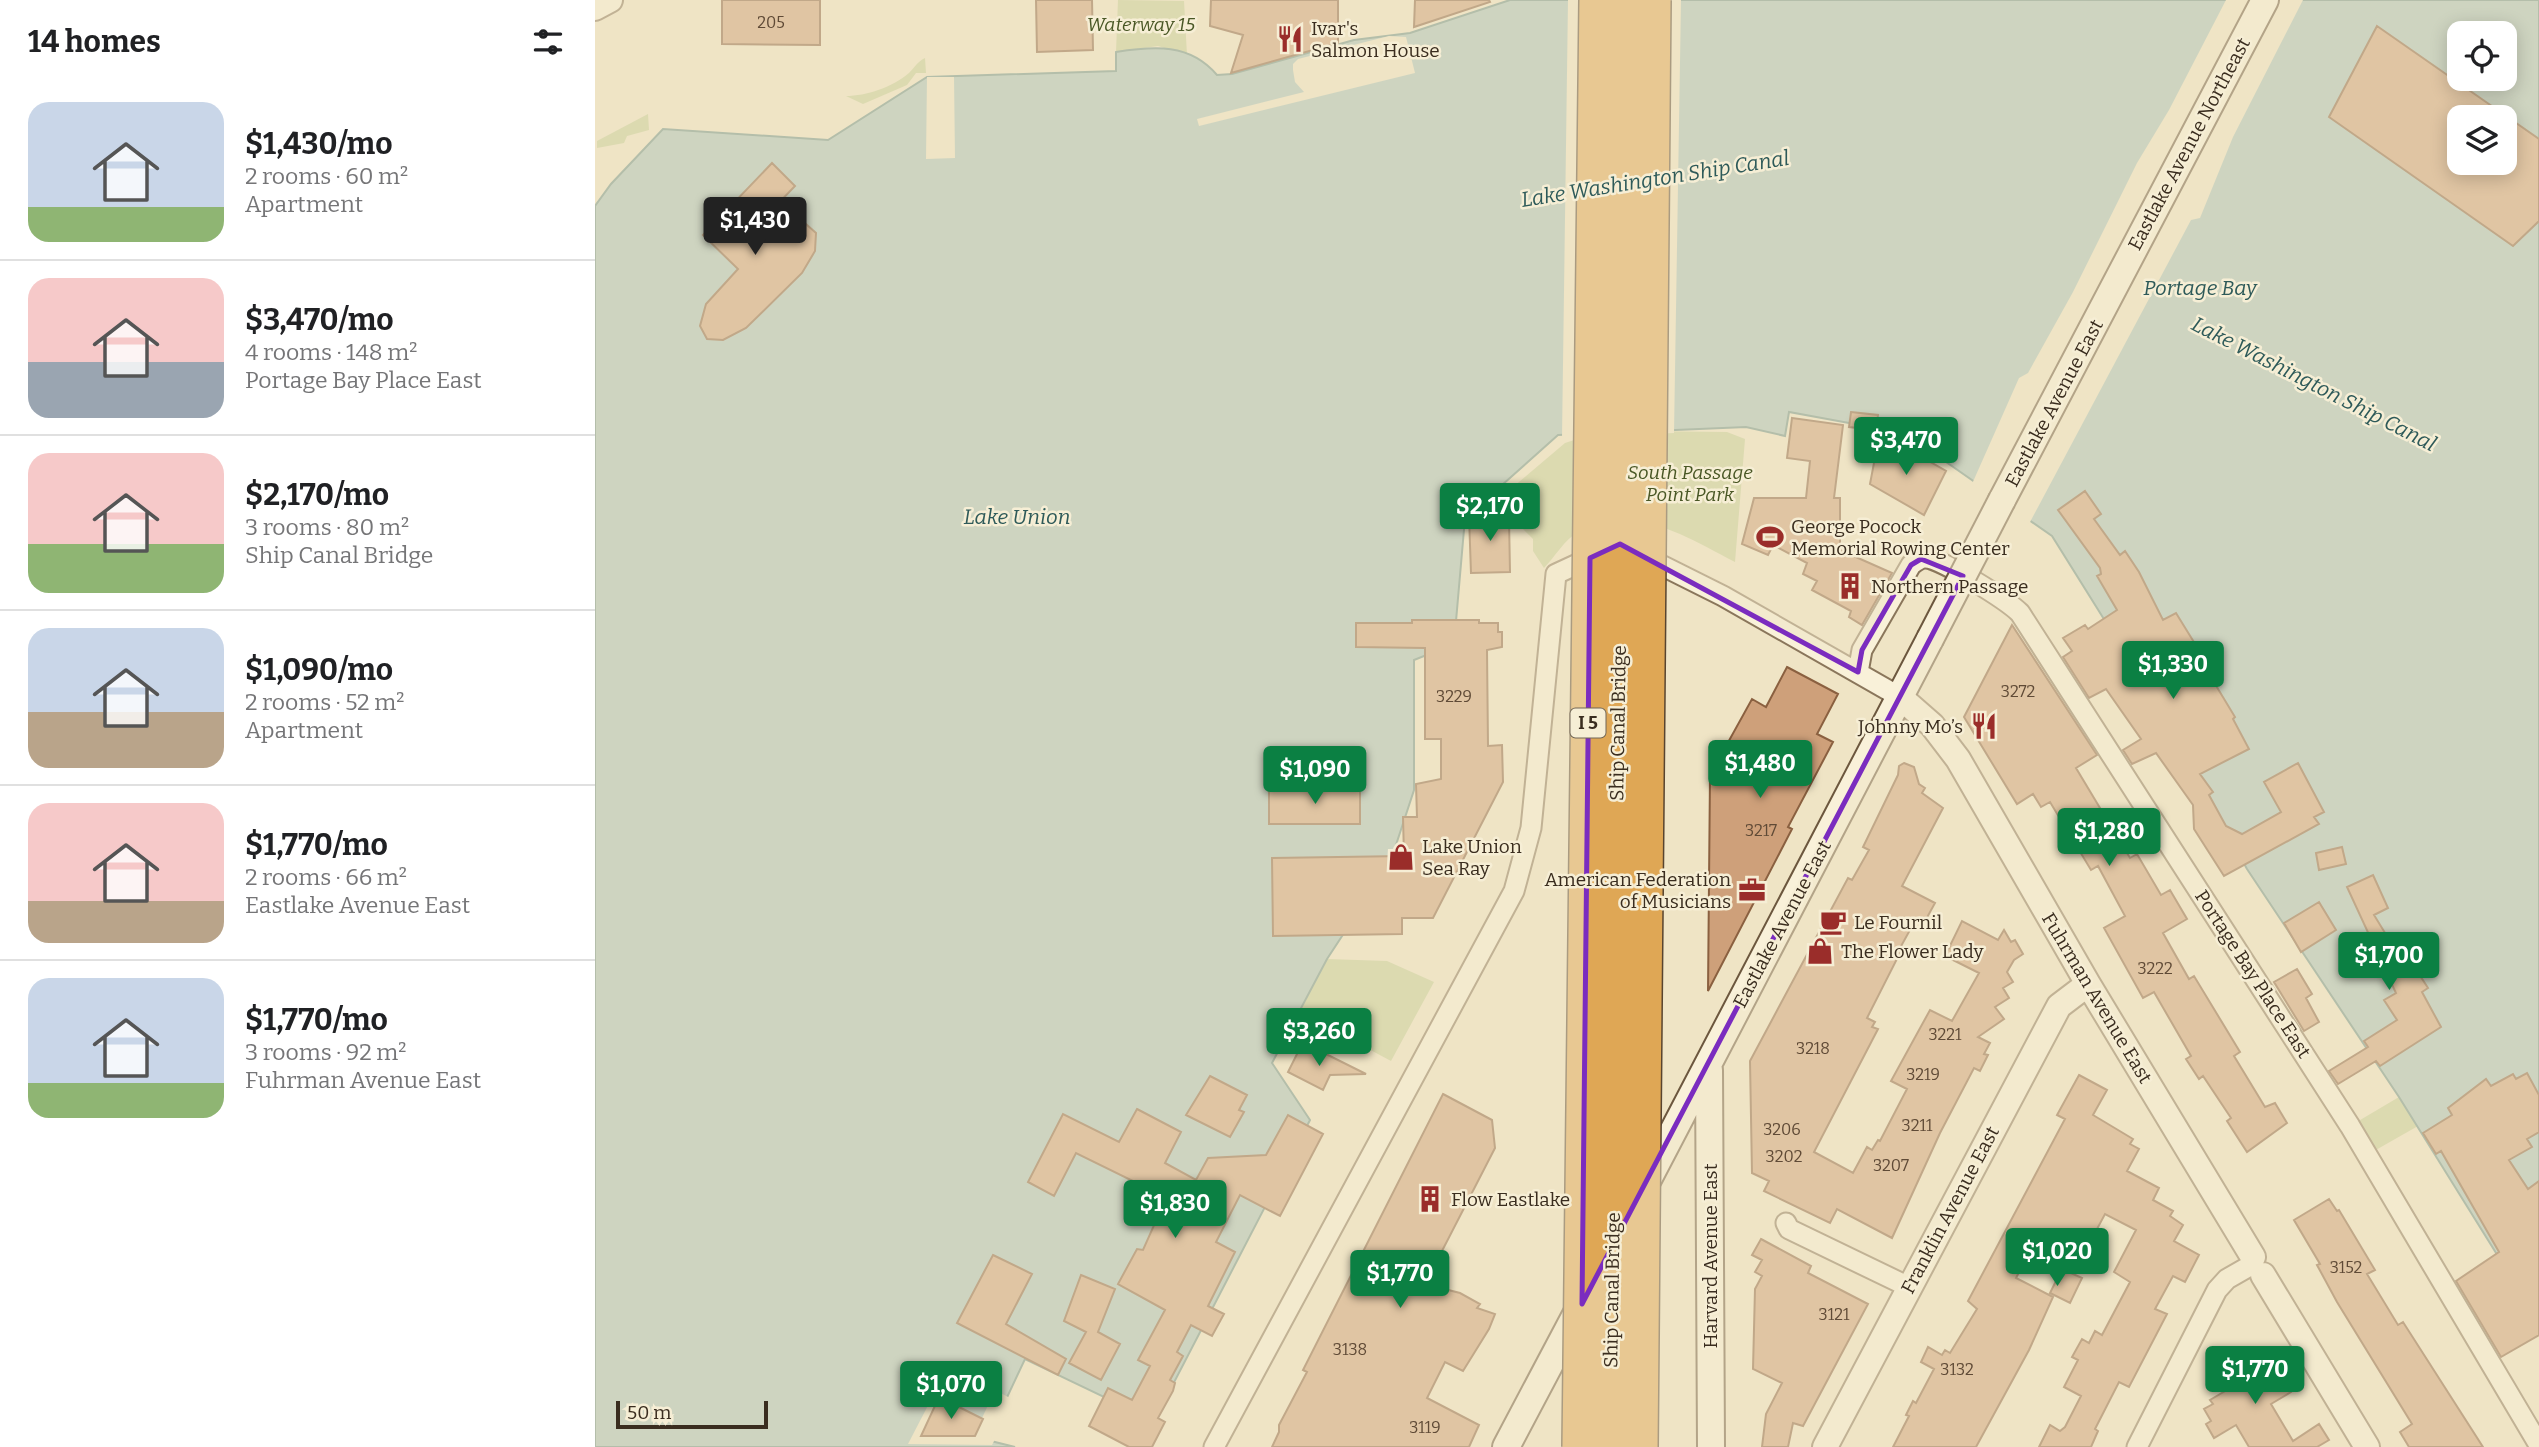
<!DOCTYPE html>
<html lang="en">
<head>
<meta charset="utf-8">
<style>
  :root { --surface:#fff; --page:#f2f2f2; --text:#202124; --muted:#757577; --line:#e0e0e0; --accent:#0b8043 }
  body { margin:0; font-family:Bitter,serif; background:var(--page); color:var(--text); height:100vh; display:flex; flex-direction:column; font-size:26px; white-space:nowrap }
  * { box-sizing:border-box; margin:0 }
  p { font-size:23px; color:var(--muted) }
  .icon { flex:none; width:38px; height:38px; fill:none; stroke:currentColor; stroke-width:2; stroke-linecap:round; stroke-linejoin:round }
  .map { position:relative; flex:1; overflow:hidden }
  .drawer { display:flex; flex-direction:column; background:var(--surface); width:595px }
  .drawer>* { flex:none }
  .buttons { position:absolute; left:1852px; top:21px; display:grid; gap:14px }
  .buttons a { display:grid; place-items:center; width:70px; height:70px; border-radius:14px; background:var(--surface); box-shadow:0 4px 18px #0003; font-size:35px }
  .scale { position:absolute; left:21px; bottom:18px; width:152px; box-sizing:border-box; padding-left:7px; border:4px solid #3a2d1f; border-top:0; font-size:19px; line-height:24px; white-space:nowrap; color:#3a2d1f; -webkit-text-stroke:5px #f6eed5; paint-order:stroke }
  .price { position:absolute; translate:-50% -60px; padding:0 16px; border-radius:7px; background:var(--accent); color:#fff; font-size:23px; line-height:46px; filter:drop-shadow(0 2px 4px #0008) }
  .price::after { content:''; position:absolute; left:50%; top:42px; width:21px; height:16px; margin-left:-10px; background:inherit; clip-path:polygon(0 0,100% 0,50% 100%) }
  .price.on { background:#222; color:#fff }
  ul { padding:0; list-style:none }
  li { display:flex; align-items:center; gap:21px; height:175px; padding:0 28px }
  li+li { border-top:2px solid var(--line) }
  li span { display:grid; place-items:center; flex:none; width:196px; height:140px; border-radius:21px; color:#555 }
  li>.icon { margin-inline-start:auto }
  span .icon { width:84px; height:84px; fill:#fffc; stroke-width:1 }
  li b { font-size:30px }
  h2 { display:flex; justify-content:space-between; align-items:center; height:84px; padding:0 28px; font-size:30px }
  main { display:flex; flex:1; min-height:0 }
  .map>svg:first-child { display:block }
  .green { fill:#c5ce98 }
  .water { fill:#a7c2bb; stroke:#6d9189; stroke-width:2; fill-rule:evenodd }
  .pier { fill:#efe4c5 }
  .building { fill:#cea07a; stroke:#8a6040; stroke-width:2; fill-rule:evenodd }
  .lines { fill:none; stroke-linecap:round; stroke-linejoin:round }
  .minor-casing { stroke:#8a765b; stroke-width:23 }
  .tertiary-casing { stroke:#8a765b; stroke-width:28 }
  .secondary-casing { stroke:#6c573e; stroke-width:30 }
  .minor { stroke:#f9f1d9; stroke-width:19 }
  .tertiary { stroke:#f9f1d9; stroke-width:24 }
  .secondary { stroke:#f9f1d9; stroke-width:26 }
  .secondary-bridge-casing { stroke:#6c573e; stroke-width:30; stroke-linecap:butt }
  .motorway-bridge-casing { stroke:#58442f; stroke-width:38; stroke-linecap:butt }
  .secondary-bridge { stroke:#f9f1d9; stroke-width:26 }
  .motorway-bridge { stroke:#dfa755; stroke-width:35 }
  .marked { fill:none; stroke:#7b2cbf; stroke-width:5; stroke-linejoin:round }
  .labels { text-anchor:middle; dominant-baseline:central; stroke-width:5; stroke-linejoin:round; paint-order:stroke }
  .number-label { font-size:16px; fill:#5f4a36 }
  .shield { fill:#f6eed5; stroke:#726756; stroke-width:2 }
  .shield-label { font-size:18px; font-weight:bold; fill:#3a2d1f }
  .park-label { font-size:19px; font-style:italic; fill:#495725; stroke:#f6eed5 }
  .poi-label { font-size:19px; fill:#3a2d1f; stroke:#f6eed5; text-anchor:start }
  .street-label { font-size:19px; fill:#3a2d1f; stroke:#f6eed5 }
  .water-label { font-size:21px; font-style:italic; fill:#2e5a59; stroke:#f6eed5 }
</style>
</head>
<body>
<main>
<section class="drawer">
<h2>14 homes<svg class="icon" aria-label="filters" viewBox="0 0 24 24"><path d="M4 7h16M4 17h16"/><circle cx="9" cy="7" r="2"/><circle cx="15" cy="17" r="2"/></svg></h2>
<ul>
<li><span style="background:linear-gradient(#c9d6e8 75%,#8fb573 0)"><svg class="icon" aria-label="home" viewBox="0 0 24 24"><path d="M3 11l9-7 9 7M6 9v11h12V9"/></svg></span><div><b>$1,430/mo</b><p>2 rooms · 60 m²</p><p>Apartment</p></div></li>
<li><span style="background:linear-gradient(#f6c9c9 60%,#9aa5b1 0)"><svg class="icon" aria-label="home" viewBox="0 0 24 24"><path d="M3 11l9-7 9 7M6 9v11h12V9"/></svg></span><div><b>$3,470/mo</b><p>4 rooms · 148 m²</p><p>Portage Bay Place East</p></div></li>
<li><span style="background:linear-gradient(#f6c9c9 65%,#8fb573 0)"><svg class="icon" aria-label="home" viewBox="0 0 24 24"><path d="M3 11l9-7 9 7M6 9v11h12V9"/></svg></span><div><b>$2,170/mo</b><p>3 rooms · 80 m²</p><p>Ship Canal Bridge</p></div></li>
<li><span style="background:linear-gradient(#c9d6e8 60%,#b9a48a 0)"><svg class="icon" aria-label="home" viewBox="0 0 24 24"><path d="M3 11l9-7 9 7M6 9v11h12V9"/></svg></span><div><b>$1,090/mo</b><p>2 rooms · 52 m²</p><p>Apartment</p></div></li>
<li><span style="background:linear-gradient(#f6c9c9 70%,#b9a48a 0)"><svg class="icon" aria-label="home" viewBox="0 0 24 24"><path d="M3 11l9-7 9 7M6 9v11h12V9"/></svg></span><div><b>$1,770/mo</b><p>2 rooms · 66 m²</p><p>Eastlake Avenue East</p></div></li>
<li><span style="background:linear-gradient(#c9d6e8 75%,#8fb573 0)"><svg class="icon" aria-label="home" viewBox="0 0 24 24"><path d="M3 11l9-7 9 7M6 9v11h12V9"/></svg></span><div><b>$1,770/mo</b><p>3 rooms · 92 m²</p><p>Fuhrman Avenue East</p></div></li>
</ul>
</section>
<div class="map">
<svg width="1944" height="1447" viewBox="0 0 1944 1447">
  <rect width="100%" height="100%" fill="#efe4c5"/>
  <path class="green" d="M523,0L589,1L592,55L563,46L521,52Z
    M330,58L331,73H321L312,85L268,104L251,96C271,96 298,87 314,73C320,67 322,62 330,58Z
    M53,114L54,130L32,136L29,143L2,148V141Z
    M1045,431L1132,432L1150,439L1140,562C1090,536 1038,502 983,532C970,539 959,558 949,568L938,551V539L918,519L897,505L970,443L1001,433Z
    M732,959L792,961L839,982L796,1061L768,1046L764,1053L699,1023Z
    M1804,1097L1823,1126L1772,1155L1755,1126Z"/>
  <path class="water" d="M915,0H1944V1322L1804,1097L1652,869L1547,680L1457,536L1344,457L1323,435L1301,423H1254L1194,412L1190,436L1151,427L963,435L870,518L859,644L819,660V790L795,863L732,959L677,1063L715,1120L559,1421L430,1359L392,1440L420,1447H0V206L16,184L68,129L233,140L332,77L521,71V52C559,46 595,43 622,75L637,74L759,40L815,33ZM1864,33H1909V79H1864ZM1864,117H1909V163H1864Z"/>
  <path class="pier" d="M973,0H1086L1079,433L967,438Z
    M1631,0H1708L1638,137L1605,218L1596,220L1434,524L1377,484L1424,378L1433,373L1478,292L1542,163L1574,110Z
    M794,36L811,37L820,73L604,126L602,119L709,92L700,82L698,70V64L703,59Z
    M332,77H359L360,158L331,159Z
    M362,1370L415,1398L396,1438L400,1439L397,1445L313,1444L340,1392L346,1395L345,1398L387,1418L398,1395L360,1374Z"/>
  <path class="building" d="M127,0H225V45L127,44Z
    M441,0H497L498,50L442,52Z
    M616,0H743V43L636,73L648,35L615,26Z
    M820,0H894L895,2L819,27Z
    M1782,26L1944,139V221L1918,246L1734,117ZM1864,117H1909V163H1864Z
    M177,163L200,186L150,238L211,224L221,233L220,251L207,273L151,328L128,340L112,339L105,326L111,304L143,269L108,235Z
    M1256,412L1283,415L1281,430L1254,427Z
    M1197,418L1248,425L1239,498H1245V550L1297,573L1267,625L1254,617L1256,611L1217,590L1222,581L1208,574L1212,563L1178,545L1173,555L1147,544L1159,498H1211L1215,461L1192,458Z
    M1282,447L1316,451L1351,471L1329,515L1275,484Z
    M1490,491L1506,514L1499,519L1525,555L1530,551L1544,572L1568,620L1581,613L1602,647L1605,646L1617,665L1611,669L1640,717L1638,719L1654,749L1605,774L1618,792L1614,795L1631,826L1647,834L1686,812L1669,782L1703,763L1729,812L1719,817L1724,824L1629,876L1599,829L1598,805L1561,753L1537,764L1528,750L1546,739L1511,689L1494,698L1468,657L1477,651L1468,638L1490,625L1493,629L1522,610L1502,576L1506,574L1505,568L1463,510Z
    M894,508L914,519L915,572L876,573L874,516H889Z
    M817,620H884V623H903V632H907V647L892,650L893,746L907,745L908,782L838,918H807V934L678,936L677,858L809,856L808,817H822L821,784L846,779V739H830V648L761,647V623H817Z
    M1417,625L1502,755L1481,768L1535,858L1542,854L1566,895L1575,890L1592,919L1568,933L1594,979L1599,976L1645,1052L1639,1056L1670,1107L1680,1103L1692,1123L1652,1152L1632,1121L1636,1118L1608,1076L1604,1079L1591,1059L1596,1056L1559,992L1548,998L1509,928L1530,916L1503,866L1496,870L1455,802L1446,807L1438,794L1422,804L1369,717Z
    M1192,667L1243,694L1222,734L1238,742L1193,827L1197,829L1113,991L1115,775L1157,699L1171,707Z
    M1309,763L1319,767L1324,784L1330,788L1327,793L1348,808L1307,886L1340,903L1329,923L1321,919L1305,948L1307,949L1272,1018L1280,1022L1277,1027L1283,1029L1219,1152L1258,1173L1272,1147L1277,1150L1283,1140L1285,1141L1312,1089L1296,1081L1335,1010L1357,1021L1384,973L1350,956L1367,921L1403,940L1409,930L1416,942L1420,940L1428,954L1419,960L1412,972L1418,982L1408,988L1414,998L1400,1007L1409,1019L1383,1037L1395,1043L1389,1054L1393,1055L1385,1071L1379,1068L1345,1133L1297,1238L1242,1209L1235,1223L1169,1191L1174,1181L1157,1173L1155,1061L1253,878L1257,880L1274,850L1268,847L1303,775L1304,766Z
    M765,787V824H674V788Z
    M1747,847L1751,864L1724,870L1721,853Z
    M1778,875L1793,908L1779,915L1814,972L1820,968L1833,988L1827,992L1846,1027L1785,1066L1781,1061L1743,1084L1734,1071L1773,1047L1769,1041L1802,1020L1789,1000L1801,993L1752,887Z
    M1724,902L1741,930L1706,952L1689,923Z
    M1702,969L1717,994L1711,998L1724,1022L1709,1031L1679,982Z
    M704,1050H723L771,1074L735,1075L728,1090L693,1072Z
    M1932,1073L1944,1095V1132L1932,1139L1937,1147L1914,1160L1933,1189L1944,1181V1335L1906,1357L1861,1281L1904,1252L1846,1151L1841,1154L1828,1133L1857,1115L1853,1108L1891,1079L1896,1086L1918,1074L1921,1079Z
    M1484,1075L1512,1090L1498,1115L1538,1139L1535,1144L1544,1149L1532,1171L1564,1188L1558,1200L1578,1211L1575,1216L1588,1225L1579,1241L1604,1255L1590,1282L1578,1276L1560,1309L1572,1314L1534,1387L1524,1382L1500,1429L1503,1431L1496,1447H1444L1455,1425L1465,1431L1470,1427L1486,1396L1469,1387L1483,1360L1477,1357L1487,1339L1494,1343L1500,1331L1507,1335L1535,1282L1519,1272L1541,1230L1510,1214L1486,1259L1443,1236L1421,1278L1458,1297L1434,1350L1381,1447H1298L1314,1416L1311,1415L1318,1401L1321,1403L1339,1369L1326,1362L1333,1347L1347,1355L1350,1350L1355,1353L1382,1309L1373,1301L1470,1119L1462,1115Z
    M615,1076L652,1095L644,1110L649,1112L635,1137L591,1115Z
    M848,1094L897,1120L900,1148L830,1284L865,1293L885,1304L882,1308L900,1314L894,1329L868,1371L850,1362L832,1398L884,1425L874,1447H677L684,1432V1425L712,1372L708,1370Z
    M542,1109L586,1132L570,1163L601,1180L613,1158L671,1155L693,1115L728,1134L685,1216L645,1195L621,1242L640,1252L613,1306L629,1314L617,1336L596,1325L582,1352L588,1356L575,1380L580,1383L578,1391L563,1418L570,1422L557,1447H534L494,1426L513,1388L537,1400L555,1366L543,1360L570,1310L523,1284L542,1249L548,1250L569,1203L538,1187L540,1182L481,1153L459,1196L433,1182L468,1114L524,1142Z
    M1734,1199L1742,1211L1744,1210L1780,1270L1772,1274L1803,1325L1808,1322L1888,1447H1814L1805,1432L1817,1424L1742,1302L1722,1265L1725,1264L1699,1220Z
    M1166,1239L1216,1266L1213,1273L1273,1304L1208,1426L1198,1423L1193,1447H1167L1171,1414L1187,1383L1158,1369L1160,1289L1167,1276L1160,1272L1167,1260L1157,1255Z
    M398,1255L437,1274L411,1324L471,1359L463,1375L362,1323Z
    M1467,1269L1487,1278L1475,1303L1455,1293Z
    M486,1275L520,1289L503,1332L525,1344L506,1380L474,1363L491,1332L469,1321Z
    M1672,1352L1696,1392L1676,1404L1698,1441L1724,1424L1734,1440L1722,1447H1654L1641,1425L1619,1438L1611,1424L1616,1421L1609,1409L1618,1404L1615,1400L1642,1384L1618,1370L1628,1353L1649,1365Z
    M344,1397L388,1419L380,1436H326Z"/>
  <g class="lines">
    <defs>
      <path id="minor" d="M1048,556L1128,596L1305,697
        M1263,672L1267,650L1316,565C1320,562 1325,558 1330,558C1346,558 1413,601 1425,613L1755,1126L1944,1445
        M1191,1223L1194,1229L1314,1287
        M619,1447L919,891L936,828L961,574L1002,555
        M1542,1447L1622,1290L1632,1279L1653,1267"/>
      <path id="tertiary" d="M0,8L15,0
        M1305,697L1337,725L1363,759L1493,984L1658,1257
        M1668,1275L1772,1447
        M1230,1447L1464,1006L1493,984"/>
      <path id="secondary" d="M1407,500L1670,0
        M1114,1070L1116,1447
        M1049,1187L1335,639
        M911,1447L985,1307"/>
    </defs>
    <use href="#minor" class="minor-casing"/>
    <use href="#tertiary" class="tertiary-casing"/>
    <use href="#secondary" class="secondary-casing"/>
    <use href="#minor" class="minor"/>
    <use href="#tertiary" class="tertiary"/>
    <use href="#secondary" class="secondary"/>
    <defs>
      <path id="secondary-bridge" d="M1335,639L1407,500"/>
      <path id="motorway-bridge" d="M985,1447L1002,0
        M1016,1447L1033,0
        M1045,1447L1058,0"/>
    </defs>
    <use href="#secondary-bridge" class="secondary-bridge-casing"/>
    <use href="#motorway-bridge" class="motorway-bridge-casing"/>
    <use href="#secondary-bridge" class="secondary-bridge"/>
    <use href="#motorway-bridge" class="motorway-bridge"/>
  </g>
  <path d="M0 0H1944V1447H0ZM1025,544L1263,672L1267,650L1316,565L1326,559L1368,576L987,1304L995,558Z" fill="#efe4c5" fill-opacity=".55" fill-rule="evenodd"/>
  <path class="marked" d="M1025,544L1263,672L1267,650L1316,565L1326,559L1368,576L987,1304L995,558Z"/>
  <defs>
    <symbol id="restaurant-bare" viewBox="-9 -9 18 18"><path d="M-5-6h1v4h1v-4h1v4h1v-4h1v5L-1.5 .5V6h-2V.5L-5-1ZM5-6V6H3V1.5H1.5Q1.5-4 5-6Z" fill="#9a2d2a" stroke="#f6eed5" stroke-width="2.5" paint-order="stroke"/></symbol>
    <symbol id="stadium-bare" viewBox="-9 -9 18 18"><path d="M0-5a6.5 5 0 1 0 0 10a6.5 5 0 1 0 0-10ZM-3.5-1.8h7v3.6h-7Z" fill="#9a2d2a" stroke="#f6eed5" stroke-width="2.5" paint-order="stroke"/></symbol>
    <symbol id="building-bare" viewBox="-9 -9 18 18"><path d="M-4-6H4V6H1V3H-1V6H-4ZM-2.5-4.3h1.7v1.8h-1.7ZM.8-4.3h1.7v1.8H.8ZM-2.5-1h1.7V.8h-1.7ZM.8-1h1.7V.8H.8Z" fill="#9a2d2a" stroke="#f6eed5" stroke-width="2.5" paint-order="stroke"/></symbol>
    <symbol id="shop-bare" viewBox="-9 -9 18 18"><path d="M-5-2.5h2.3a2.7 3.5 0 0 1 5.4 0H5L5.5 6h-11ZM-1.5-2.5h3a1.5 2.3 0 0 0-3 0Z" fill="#9a2d2a" stroke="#f6eed5" stroke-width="2.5" paint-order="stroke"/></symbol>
    <symbol id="office-bare" viewBox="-9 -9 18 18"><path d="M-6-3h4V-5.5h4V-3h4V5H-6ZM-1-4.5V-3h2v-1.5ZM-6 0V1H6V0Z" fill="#9a2d2a" stroke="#f6eed5" stroke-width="2.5" paint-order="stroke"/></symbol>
    <symbol id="cafe-bare" viewBox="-9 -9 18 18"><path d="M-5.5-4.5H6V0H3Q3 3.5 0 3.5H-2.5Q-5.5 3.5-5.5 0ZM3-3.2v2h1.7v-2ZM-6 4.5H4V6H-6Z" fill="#9a2d2a" stroke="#f6eed5" stroke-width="2.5" paint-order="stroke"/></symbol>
  </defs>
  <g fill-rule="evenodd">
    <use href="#restaurant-bare" x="676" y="20" width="38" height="38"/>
    <use href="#stadium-bare" x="1156" y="518" width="38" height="38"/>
    <use href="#building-bare" x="1236" y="567" width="38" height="38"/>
    <use href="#restaurant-bare" x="1370" y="707" width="38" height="38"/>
    <use href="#shop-bare" x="787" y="838" width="38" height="38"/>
    <use href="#office-bare" x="1138" y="871" width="38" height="38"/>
    <use href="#cafe-bare" x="1219" y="903" width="38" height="38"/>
    <use href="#shop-bare" x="1206" y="932" width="38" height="38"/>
    <use href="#building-bare" x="816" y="1180" width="38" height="38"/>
  </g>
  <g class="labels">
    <g class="number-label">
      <text x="176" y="22">205</text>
      <text x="1423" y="691">3272</text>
      <text x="859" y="696">3229</text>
      <text x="1166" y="830">3217</text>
      <text x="1560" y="968">3222</text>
      <text x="1350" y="1034">3221</text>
      <text x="1218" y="1048">3218</text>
      <text x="1328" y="1074">3219</text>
      <text x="1322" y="1125">3211</text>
      <text x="1187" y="1129">3206</text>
      <text x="1189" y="1156">3202</text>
      <text x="1296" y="1165">3207</text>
      <text x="1751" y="1267">3152</text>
      <text x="1239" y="1314">3121</text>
      <text x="755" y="1349">3138</text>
      <text x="1362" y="1369">3132</text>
      <text x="830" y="1427">3119</text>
    </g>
    <rect class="shield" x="975.5" y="708.5" width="35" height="29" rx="5"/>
    <g class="shield-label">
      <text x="993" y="723">I 5</text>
    </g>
    <g class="park-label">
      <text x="546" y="24">Waterway 15</text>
      <text x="1095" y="472">South Passage<tspan x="1095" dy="22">Point Park</tspan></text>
    </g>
    <g class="poi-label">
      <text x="716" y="28">Ivar's<tspan x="716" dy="22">Salmon House</tspan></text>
      <text x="1196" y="526">George Pocock<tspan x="1196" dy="22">Memorial Rowing Center</tspan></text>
      <text x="1276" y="586">Northern Passage</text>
      <text x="1368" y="726" text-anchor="end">Johnny Mo’s</text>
      <text x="827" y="846">Lake Union<tspan x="827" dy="22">Sea Ray</tspan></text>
      <text x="1136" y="879" text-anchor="end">American Federation<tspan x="1136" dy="22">of Musicians</tspan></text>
      <text x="1259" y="922">Le Fournil</text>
      <text x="1246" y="951">The Flower Lady</text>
      <text x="856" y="1199">Flow Eastlake</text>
    </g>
    <g class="street-label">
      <text transform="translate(1594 144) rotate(-62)">Eastlake Avenue Northeast</text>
      <text transform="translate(1459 403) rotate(-62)">Eastlake Avenue East</text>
      <text transform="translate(1023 723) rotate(-89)">Ship Canal Bridge</text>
      <text transform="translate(1187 924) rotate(-62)">Eastlake Avenue East</text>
      <text transform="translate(1658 974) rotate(57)">Portage Bay Place East</text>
      <text transform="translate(1502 998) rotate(59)">Fuhrman Avenue East</text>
      <text transform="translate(1355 1210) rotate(-62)">Franklin Avenue East</text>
      <text transform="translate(1115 1256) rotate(-90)">Harvard Avenue East</text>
      <text transform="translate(1017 1290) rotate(-89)">Ship Canal Bridge</text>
    </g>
    <g class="water-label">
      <text transform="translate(1060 179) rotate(-9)">Lake Washington Ship Canal</text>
      <text x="1605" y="288">Portage Bay</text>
      <text transform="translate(1719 384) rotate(27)">Lake Washington Ship Canal</text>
      <text x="422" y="517">Lake Union</text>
    </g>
  </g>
</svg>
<div class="buttons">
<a><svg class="icon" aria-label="locate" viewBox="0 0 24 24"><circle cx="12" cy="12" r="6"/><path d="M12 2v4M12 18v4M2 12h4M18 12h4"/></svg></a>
<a><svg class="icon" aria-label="layers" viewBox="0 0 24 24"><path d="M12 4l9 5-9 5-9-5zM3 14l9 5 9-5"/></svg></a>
</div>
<div class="scale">50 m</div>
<b class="price on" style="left:160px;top:257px">$1,430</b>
<b class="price" style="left:1311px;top:477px">$3,470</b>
<b class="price" style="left:895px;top:543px">$2,170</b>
<b class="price" style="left:1578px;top:701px">$1,330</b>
<b class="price" style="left:1165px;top:800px">$1,480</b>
<b class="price" style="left:720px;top:806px">$1,090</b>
<b class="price" style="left:1514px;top:868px">$1,280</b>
<b class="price" style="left:1794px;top:992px">$1,700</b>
<b class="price" style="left:724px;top:1068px">$3,260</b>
<b class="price" style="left:580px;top:1240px">$1,830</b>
<b class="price" style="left:1462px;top:1288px">$1,020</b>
<b class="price" style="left:805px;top:1310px">$1,770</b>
<b class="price" style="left:1660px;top:1406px">$1,770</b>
<b class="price" style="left:356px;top:1421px">$1,070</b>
</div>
</main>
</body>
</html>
